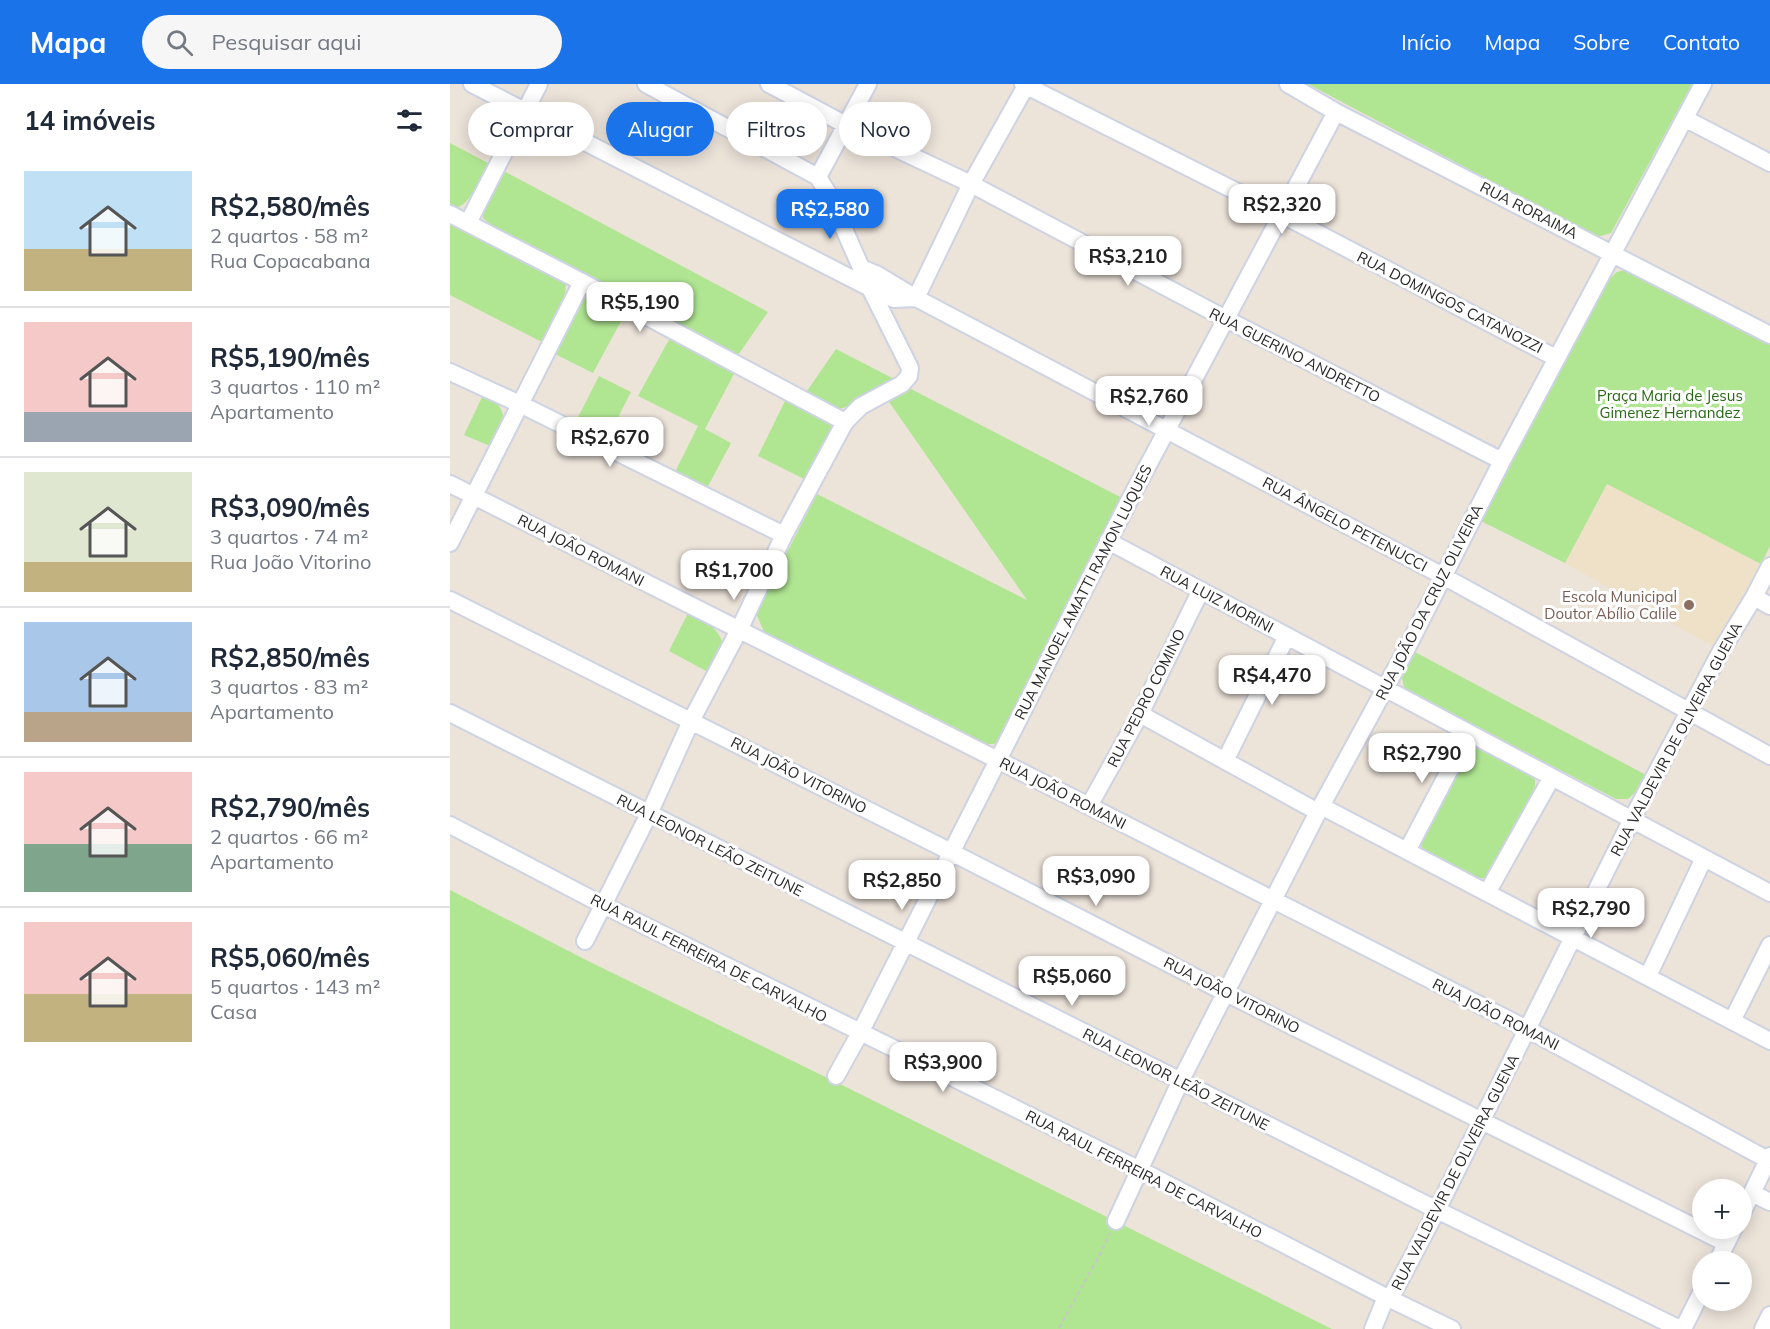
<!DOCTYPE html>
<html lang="pt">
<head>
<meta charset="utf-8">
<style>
  :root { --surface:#fff; --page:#f6f6f7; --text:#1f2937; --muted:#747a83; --line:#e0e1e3; --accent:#1a73e8 }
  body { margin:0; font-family:Mulish,sans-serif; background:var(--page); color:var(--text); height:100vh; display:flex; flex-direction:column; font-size:22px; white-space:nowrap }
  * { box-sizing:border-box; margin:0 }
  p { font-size:20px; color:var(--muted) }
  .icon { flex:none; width:33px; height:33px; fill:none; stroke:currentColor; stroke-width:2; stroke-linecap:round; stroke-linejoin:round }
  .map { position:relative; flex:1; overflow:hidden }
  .sheet { display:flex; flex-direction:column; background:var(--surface); width:450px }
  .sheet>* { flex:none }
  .guide { position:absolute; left:18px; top:18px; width:570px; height:54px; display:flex; gap:12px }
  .fabs { position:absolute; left:1242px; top:1095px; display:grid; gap:12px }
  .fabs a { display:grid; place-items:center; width:60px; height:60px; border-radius:50%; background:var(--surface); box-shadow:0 3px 15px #0003; font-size:30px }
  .price { position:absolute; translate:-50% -51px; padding:0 14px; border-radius:12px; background:#fff; color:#222; font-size:20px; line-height:39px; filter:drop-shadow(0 2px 3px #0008) }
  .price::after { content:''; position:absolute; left:50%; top:36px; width:18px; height:14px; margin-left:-9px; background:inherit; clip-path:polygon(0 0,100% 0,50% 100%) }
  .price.current { background:var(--accent); color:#fff }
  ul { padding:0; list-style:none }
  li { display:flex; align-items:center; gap:18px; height:150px; padding:0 24px }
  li+li { border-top:2px solid var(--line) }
  li span { display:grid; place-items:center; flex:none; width:168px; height:120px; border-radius:0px; color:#555 }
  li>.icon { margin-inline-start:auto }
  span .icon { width:72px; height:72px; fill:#fffc; stroke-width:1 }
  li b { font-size:26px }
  h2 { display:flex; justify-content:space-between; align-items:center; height:72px; padding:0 24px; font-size:26px }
  .tag { padding:0 21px; border-radius:27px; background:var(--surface); box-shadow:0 3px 15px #0003; font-size:21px; line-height:54px }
  .tag.current { background:var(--accent); color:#fff }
  header { display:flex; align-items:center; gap:36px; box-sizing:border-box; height:84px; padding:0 30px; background:var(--accent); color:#fff }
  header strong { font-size:28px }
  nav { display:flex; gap:33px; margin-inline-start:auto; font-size:21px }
  .search { width:420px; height:54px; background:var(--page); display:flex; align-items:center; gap:15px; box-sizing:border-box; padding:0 21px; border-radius:33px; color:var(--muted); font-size:22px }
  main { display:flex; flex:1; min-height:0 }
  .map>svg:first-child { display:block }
  .education { fill:#efe1c7 }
  .green { fill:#b0e692 }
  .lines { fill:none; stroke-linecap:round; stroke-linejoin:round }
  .minor-casing { stroke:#ced3e3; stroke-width:20 }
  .path { stroke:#c7c7c7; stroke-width:2; stroke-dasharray:4.5 3; stroke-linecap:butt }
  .minor { stroke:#fff; stroke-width:16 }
  .education-dot { fill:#8d6e63; stroke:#fff; stroke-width:2 }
  .labels { text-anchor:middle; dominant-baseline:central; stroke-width:6; stroke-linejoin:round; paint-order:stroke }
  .street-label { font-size:15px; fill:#282828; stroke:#fff }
  .park-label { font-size:15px; fill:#286816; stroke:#fff }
  .education-label { font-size:15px; fill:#785e54; stroke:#fff; text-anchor:end }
</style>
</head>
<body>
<header>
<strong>Mapa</strong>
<div class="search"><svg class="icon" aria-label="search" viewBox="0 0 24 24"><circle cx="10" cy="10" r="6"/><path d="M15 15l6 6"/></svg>Pesquisar aqui</div>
<nav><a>Início</a><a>Mapa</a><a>Sobre</a><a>Contato</a></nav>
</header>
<main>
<section class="sheet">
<h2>14 imóveis<svg class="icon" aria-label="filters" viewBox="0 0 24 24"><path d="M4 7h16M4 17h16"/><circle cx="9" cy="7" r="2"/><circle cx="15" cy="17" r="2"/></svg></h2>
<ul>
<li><span style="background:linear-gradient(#bfe0f5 65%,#c2b280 0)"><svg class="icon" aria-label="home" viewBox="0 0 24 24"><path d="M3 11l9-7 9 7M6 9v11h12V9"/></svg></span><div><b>R$2,580/mês</b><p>2 quartos · 58 m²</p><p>Rua Copacabana</p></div></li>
<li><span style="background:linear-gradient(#f6c9c9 75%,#9aa5b1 0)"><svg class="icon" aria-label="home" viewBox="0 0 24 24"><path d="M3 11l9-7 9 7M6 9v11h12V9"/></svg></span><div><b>R$5,190/mês</b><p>3 quartos · 110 m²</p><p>Apartamento</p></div></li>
<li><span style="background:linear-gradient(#dfe7d0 75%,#c2b280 0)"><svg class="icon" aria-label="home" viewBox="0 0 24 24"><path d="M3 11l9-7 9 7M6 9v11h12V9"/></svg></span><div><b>R$3,090/mês</b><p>3 quartos · 74 m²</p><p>Rua João Vitorino</p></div></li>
<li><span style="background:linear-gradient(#a9c7e8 75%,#b9a48a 0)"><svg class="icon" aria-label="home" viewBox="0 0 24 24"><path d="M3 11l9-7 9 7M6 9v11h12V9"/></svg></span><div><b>R$2,850/mês</b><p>3 quartos · 83 m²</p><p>Apartamento</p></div></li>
<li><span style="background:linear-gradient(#f6c9c9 60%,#7fa58c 0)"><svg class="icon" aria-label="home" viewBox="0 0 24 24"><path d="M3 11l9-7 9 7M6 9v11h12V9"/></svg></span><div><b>R$2,790/mês</b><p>2 quartos · 66 m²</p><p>Apartamento</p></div></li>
<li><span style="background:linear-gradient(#f6c9c9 60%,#c2b280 0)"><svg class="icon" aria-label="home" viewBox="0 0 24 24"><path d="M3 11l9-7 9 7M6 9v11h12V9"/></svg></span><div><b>R$5,060/mês</b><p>5 quartos · 143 m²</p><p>Casa</p></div></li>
</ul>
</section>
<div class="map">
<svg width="1320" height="1245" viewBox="0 0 1320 1245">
  <rect width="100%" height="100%" fill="#ece3d9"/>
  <path class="education" d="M1157,399L1311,480L1264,563L1115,479Z"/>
  <path class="green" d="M858,0H1242L1161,149L1147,153Z
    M0,59L38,79C30,94 23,118 6,124L0,121Z
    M54,87L318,228L288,271L42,142L33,134V127Z
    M0,137L116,197L115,212L92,258L0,211Z
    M1178,185L1320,260V462L1311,480L1157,400L1115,479L1029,436L1155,199L1167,188Z
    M146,212L176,228L143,289L105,270L128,223L134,214Z
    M221,252L286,286L255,345L281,359L256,406L224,390L248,342L188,312Z
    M386,265L446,296L401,321L390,325L357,307Z
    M149,292L181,308L156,357L124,341Z
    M459,304L674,415L549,656L544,660H536L314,548L306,529L367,410L577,516L437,315Z
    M34,309C45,314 51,322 54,334L40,362L14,351Z
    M337,313L381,340V347L354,395L308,372Z
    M238,529C254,537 266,541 273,559L258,588L219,567Z
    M963,567L1196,691L1187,707L1178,715H1166L966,611L954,603L951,590Z
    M1023,665H1034L1079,689L1085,696V705L1042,787L1034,794L1024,795L977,769L971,762L973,748L1015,669Z
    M0,806L134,875L396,1003L882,1245H0Z"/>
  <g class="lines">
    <defs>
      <path id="minor" d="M22,0L420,204L444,215L466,214L993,492L1320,672
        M319,0L396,41L521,100L776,235L1052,377
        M573,0L831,130L1106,274
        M838,0L886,28L1320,251
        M1236,35L1320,79
        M368,93L418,0
        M0,130L132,198L395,338
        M18,139L89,0
        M411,184L428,191L466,214L521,100L577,0
        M0,288L70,320L334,451
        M0,400L639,722L1077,945L1318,1076
        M658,457L1320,809
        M0,459L132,198
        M1304,513L1320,522
        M0,516L501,768L776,909L1276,1159
        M0,629L987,1126L1230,1245
        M690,630L868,728
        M775,677L837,552
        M639,722L690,630L751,506
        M871,722L1320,957
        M0,741L153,821L690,1086L936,1213L1002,1245
        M957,767L1019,649
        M1037,809L1102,693
        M135,857L199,730L241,637L289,546L334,451L395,338L411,322L452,300L459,292L460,284L420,204L379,111L368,93L196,0
        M1198,892L1254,774
        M1282,937L1320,861
        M386,992L410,949L679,417L886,28
        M1302,1109L1320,1118
        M1292,1129L1320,1072
        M666,1137L730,998L868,728L957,564L1052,377L1253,0
        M1267,1178L1284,1144
        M940,1215L987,1126L1182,735L1271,567L1304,513L1320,482
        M923,1245L936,1213
        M1233,1245L1252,1207
        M1313,1245L1320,1231"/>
    </defs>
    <use href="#minor" class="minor-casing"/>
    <path class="path" d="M609,1244L650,1170L660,1149"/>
    <use href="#minor" class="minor"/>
  </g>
  <circle class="education-dot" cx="1239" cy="521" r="6"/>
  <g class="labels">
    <g class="street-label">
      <text transform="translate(1079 126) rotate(27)">RUA RORAIMA</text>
      <text transform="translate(1000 218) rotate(27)">RUA DOMINGOS CATANOZZI</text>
      <text transform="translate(845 271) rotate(27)">RUA GUERINO ANDRETTO</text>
      <text transform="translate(895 440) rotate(28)">RUA ÂNGELO PETENUCCI</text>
      <text transform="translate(131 466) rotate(27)">RUA JOÃO ROMANI</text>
      <text transform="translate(633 508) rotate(-63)">RUA MANOEL AMATTI RAMON LUQUES</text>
      <text transform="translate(767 515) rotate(28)">RUA LUIZ MORINI</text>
      <text transform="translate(979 518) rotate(-63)">RUA JOÃO DA CRUZ OLIVEIRA</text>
      <text transform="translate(696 614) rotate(-63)">RUA PEDRO COMINO</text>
      <text transform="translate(1226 655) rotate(-62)">RUA VALDEVIR DE OLIVEIRA GUENA</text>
      <text transform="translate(349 691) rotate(27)">RUA JOÃO VITORINO</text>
      <text transform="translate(613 709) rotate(27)">RUA JOÃO ROMANI</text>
      <text transform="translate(260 761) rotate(27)">RUA LEONOR LEÃO ZEITUNE</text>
      <text transform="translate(259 874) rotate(27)">RUA RAUL FERREIRA DE CARVALHO</text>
      <text transform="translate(782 911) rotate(27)">RUA JOÃO VITORINO</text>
      <text transform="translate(1046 930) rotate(27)">RUA JOÃO ROMANI</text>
      <text transform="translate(726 995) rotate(27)">RUA LEONOR LEÃO ZEITUNE</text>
      <text transform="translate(1005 1088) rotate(-63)">RUA VALDEVIR DE OLIVEIRA GUENA</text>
      <text transform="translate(694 1090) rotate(27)">RUA RAUL FERREIRA DE CARVALHO</text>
    </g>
    <g class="park-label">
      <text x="1220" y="311">Praça Maria de Jesus<tspan x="1220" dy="17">Gimenez Hernandez</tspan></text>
    </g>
    <g class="education-label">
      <text x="1227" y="512">Escola Municipal<tspan x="1227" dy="17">Doutor Abílio Calile</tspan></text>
    </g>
  </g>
</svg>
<div class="fabs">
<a>+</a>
<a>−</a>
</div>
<b class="price" style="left:832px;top:151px">R$2,320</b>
<b class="price current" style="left:380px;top:156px">R$2,580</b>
<b class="price" style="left:678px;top:203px">R$3,210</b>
<b class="price" style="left:190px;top:249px">R$5,190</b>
<b class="price" style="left:699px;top:343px">R$2,760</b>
<b class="price" style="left:160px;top:384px">R$2,670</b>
<b class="price" style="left:284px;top:517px">R$1,700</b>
<b class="price" style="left:822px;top:622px">R$4,470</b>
<b class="price" style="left:972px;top:700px">R$2,790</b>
<b class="price" style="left:646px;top:823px">R$3,090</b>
<b class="price" style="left:452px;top:827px">R$2,850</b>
<b class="price" style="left:1141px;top:855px">R$2,790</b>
<b class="price" style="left:622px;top:923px">R$5,060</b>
<b class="price" style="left:493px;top:1009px">R$3,900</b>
<div class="guide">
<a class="tag">Comprar</a>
<a class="tag current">Alugar</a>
<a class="tag">Filtros</a>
<a class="tag">Novo</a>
</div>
</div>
</main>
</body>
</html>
